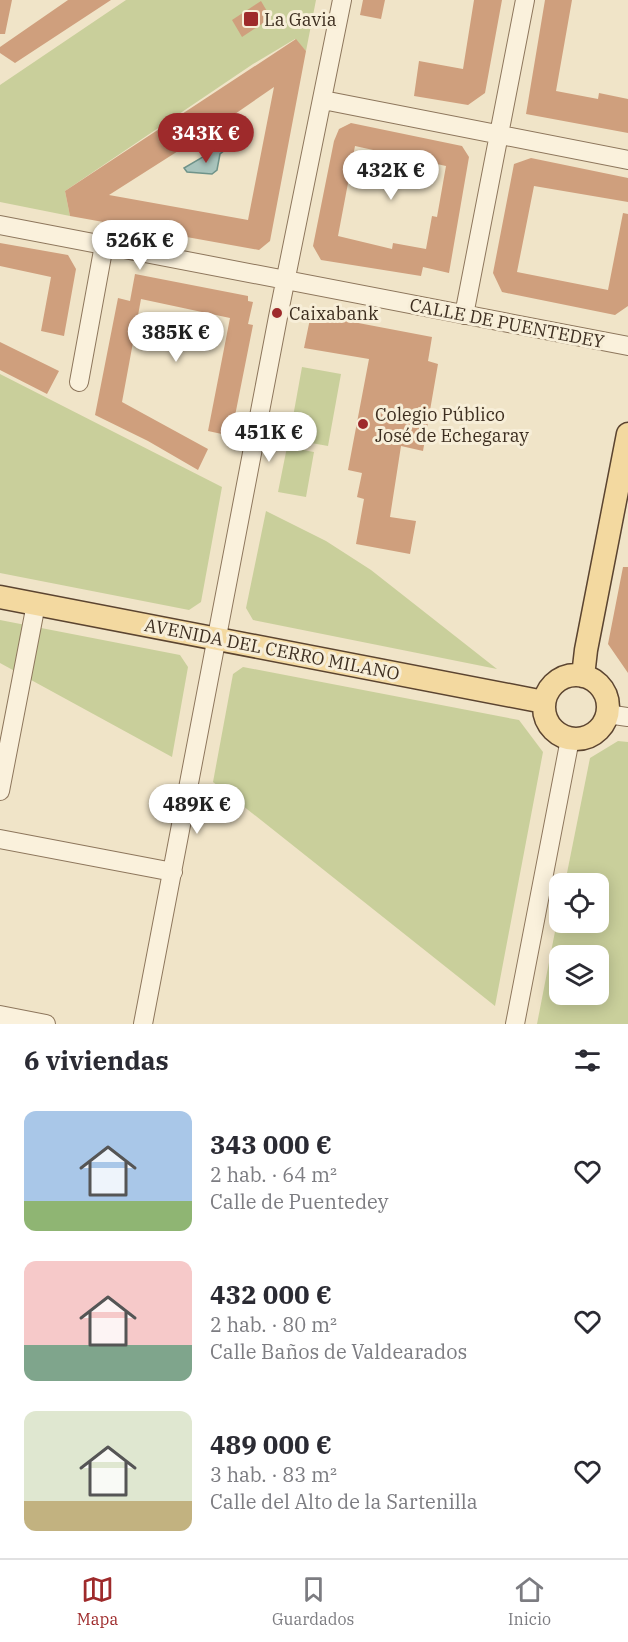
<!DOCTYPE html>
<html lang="es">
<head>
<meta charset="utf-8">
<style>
  :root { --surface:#fff; --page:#f7f7f7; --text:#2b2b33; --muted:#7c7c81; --line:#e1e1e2; --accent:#9e2a2b }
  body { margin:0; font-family:"IBM Plex Serif",serif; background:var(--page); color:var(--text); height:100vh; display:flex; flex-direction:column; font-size:22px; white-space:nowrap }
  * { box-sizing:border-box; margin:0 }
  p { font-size:20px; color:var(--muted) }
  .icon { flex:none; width:33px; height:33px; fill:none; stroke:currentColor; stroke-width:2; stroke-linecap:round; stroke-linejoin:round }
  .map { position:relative; height:1024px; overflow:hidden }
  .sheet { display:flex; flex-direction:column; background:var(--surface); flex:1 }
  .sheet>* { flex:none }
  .buttons { position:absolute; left:549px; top:873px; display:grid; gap:12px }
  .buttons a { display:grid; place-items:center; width:60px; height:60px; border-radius:12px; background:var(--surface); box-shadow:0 3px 15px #0003; font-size:30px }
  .price { position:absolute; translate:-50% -51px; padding:0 14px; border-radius:21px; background:#fff; color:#222; font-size:20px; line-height:39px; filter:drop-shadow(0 2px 3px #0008) }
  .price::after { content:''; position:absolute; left:50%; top:36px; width:18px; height:14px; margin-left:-9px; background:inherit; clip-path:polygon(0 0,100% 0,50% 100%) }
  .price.active { background:var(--accent); color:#fff }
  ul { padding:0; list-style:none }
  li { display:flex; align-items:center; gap:18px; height:150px; padding:0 24px }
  li span { display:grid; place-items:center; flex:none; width:168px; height:120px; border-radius:12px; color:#555 }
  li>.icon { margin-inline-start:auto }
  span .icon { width:72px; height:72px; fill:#fffc; stroke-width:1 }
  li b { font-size:26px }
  h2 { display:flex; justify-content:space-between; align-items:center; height:72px; padding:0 24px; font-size:26px }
  .tabs { display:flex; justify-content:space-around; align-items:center; height:84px; border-top:2px solid var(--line); background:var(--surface); font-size:16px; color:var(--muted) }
  .tabs a { display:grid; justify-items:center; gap:3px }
  .tabs .active { color:var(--accent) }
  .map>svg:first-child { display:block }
  .green { fill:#c9cf9b; fill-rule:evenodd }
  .water { fill:#a9c4bc; stroke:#6f938a; stroke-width:1.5 }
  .building { fill:#cf9f7d; fill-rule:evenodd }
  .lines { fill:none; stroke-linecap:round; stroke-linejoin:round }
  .minor-casing { stroke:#8d765c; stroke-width:20 }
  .major-casing { stroke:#5b4430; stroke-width:25 }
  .minor { stroke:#faf1dc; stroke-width:18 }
  .major { stroke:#f3d9a0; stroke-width:22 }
  .poi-dot { fill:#9e2a2b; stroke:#f7eed8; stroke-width:2 }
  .labels { text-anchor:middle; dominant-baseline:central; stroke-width:6; stroke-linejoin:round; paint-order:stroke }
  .poi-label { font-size:18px; fill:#3d2e20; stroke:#f7eed8; text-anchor:start }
  .street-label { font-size:18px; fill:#3d2e20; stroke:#f7eed8 }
</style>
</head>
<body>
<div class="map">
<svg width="628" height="1024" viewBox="0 0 628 1024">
  <rect width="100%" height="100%" fill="#f0e4c8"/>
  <path class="green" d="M126,0H316L306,51L295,39L253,64L65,191L70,216L0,202V85Z
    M302,367L341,374L328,446L289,439Z
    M0,374L222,487L201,602L189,610L0,573Z
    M287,447L314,452L306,497L278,492Z
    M266,511L326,541L371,570L497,669L253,620L246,608Z
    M0,620L180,655L188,667L172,757L0,663Z
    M243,667L519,720L543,752L495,1006L213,782L233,674Z
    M618,741L628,742V1024H537L559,911L560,922H598V884L565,883L590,758ZM560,956H598V994H560Z"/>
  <path class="water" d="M219,144H224L225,150L220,154L217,170L212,174L187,172L184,168L203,157Z"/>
  <path class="building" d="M0,0H12L5,34H0Z
    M68,0H111L15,63L0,53V47Z
    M363,0H385L381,19L360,15Z
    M474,0H502L485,93L468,105L414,96L419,61L463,69Z
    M545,0H572L556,91L598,99L599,93L628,99V133L526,114Z
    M261,1L271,18L242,37L232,20Z
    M296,39L306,51L270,241L259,250L70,216L65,191ZM274,87L248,220L109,195L219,125Z
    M351,123L462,146L469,157L449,273L423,267L421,276L321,260L313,246L334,141L339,129ZM355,146L446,166L437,217L432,216L426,249L393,243L392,249L338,236Z
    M531,158L628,178V202L534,186L517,272L608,290L623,213L628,214V306L615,315L502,292L493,273L514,164Z
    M0,243L68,255L76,269L64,336L41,331L51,277L0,266Z
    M135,274L248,296V301L253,302L248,324L253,325L231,436L208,431L230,318L141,299L122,402L208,449L198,470L148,441L95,415L118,298L130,301Z
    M311,314L432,337L428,361L438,364L423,451L401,446L390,517L416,521L410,554L356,544L364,499L357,497L362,473L348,470L369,359L304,348Z
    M0,342L59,371L47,394L0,370Z
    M623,567H628V673L608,644Z"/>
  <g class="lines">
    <defs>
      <path id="minor" d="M323,100L628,160
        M0,225L628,346
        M464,315L525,0
        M79,382L104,245
        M607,714L628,717
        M0,791L36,604
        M0,839L173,872
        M0,1015L46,1024
        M143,1024L278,317L342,0
        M515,1024L570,739"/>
      <path id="major" d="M0,597L544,702
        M544 707a32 32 0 1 1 64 0a32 32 0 1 1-64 0Z
        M583,676L586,650L628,434"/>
    </defs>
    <use href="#minor" class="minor-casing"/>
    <use href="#major" class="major-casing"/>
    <use href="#minor" class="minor"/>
    <use href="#major" class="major"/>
  </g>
  <g class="poi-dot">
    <rect x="243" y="11" width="16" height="16" rx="3"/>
    <circle cx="277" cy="313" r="6"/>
    <circle cx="363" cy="424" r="6"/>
  </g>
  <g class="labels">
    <g class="poi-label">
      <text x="264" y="19">La Gavia</text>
      <text x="289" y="313">Caixabank</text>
      <text x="375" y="414">Colegio Público<tspan x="375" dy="21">José de Echegaray</tspan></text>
    </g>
    <g class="street-label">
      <text transform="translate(507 323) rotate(11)">CALLE DE PUENTEDEY</text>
      <text transform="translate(272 649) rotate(11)">AVENIDA DEL CERRO MILANO</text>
    </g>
  </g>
</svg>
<div class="buttons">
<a><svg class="icon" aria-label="locate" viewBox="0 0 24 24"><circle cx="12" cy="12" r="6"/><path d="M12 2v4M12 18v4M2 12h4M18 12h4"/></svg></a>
<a><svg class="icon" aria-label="layers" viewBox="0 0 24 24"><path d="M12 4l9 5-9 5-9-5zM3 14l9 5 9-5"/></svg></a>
</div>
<b class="price active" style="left:206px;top:164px">343K €</b>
<b class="price" style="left:391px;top:201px">432K €</b>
<b class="price" style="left:140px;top:271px">526K €</b>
<b class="price" style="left:176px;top:363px">385K €</b>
<b class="price" style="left:269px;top:463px">451K €</b>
<b class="price" style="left:197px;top:835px">489K €</b>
</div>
<section class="sheet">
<h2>6 viviendas<svg class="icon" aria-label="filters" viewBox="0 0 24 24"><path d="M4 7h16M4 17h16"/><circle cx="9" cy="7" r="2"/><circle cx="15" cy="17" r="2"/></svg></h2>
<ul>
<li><span style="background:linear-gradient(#a9c7e8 75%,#8fb573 0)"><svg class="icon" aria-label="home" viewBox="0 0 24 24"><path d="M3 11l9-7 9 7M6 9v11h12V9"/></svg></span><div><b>343 000 €</b><p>2 hab. · 64 m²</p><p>Calle de Puentedey</p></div><svg class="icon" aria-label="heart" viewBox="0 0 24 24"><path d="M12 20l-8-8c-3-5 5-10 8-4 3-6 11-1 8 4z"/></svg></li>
<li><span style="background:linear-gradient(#f6c9c9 70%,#7fa58c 0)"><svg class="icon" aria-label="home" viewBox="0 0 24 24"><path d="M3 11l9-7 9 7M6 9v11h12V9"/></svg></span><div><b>432 000 €</b><p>2 hab. · 80 m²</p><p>Calle Baños de Valdearados</p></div><svg class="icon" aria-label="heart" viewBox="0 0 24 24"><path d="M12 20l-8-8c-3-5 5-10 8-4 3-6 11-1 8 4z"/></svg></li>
<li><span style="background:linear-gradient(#dfe7d0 75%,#c2b280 0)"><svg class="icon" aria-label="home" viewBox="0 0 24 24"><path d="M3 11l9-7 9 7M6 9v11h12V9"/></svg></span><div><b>489 000 €</b><p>3 hab. · 83 m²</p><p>Calle del Alto de la Sartenilla</p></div><svg class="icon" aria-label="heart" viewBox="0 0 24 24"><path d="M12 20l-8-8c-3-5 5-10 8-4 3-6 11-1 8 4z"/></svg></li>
</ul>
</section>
<nav class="tabs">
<a class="active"><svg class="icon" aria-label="map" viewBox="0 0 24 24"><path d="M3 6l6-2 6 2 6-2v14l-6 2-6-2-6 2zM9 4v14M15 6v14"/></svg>Mapa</a>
<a><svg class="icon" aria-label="saved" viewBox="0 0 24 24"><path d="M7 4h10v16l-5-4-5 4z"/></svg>Guardados</a>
<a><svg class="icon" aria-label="home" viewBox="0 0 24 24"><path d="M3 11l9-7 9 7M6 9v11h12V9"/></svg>Inicio</a>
</nav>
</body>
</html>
